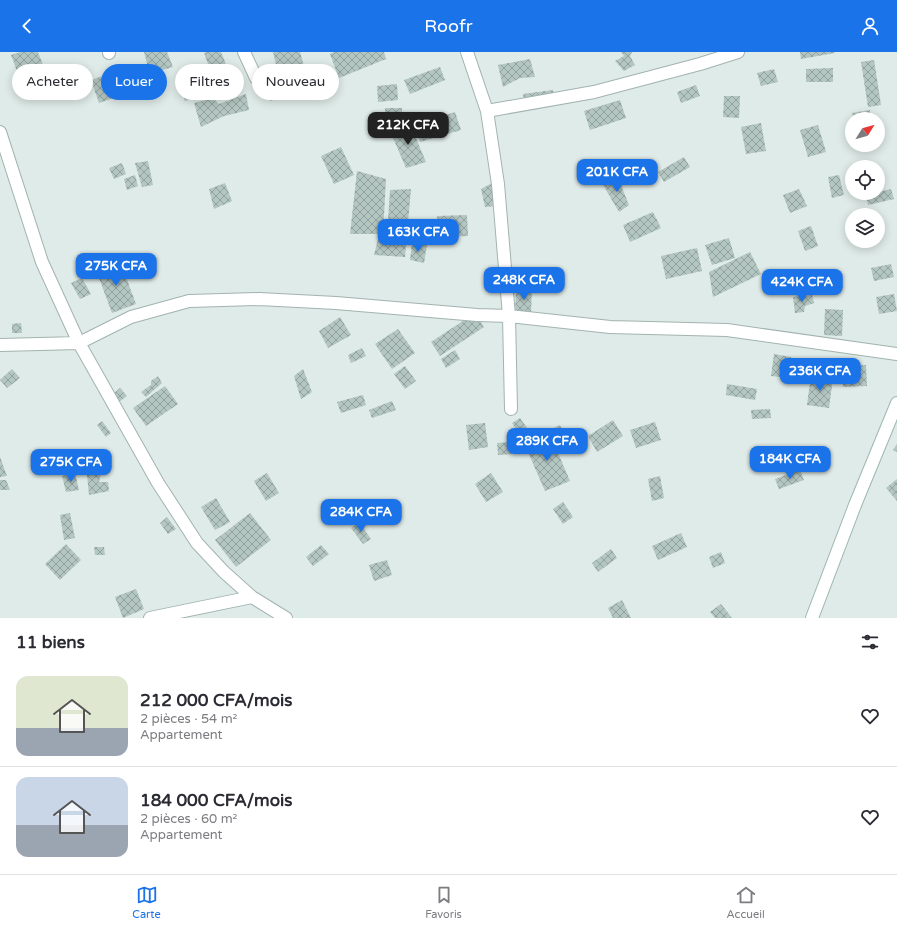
<!DOCTYPE html>
<html lang="fr">
<head>
<meta charset="utf-8">
<style>
  :root { --surface:#fff; --page:#f7f7f7; --text:#2b2b33; --muted:#7c7c81; --line:#e1e1e2; --accent:#1a73e8 }
  body { margin:0; font-family:"Varela Round",sans-serif; background:var(--page); color:var(--text); height:100vh; display:flex; flex-direction:column; font-size:15px; white-space:nowrap }
  * { box-sizing:border-box; margin:0 }
  p { font-size:13px; color:var(--muted) }
  .icon { flex:none; width:22px; height:22px; fill:none; stroke:currentColor; stroke-width:2; stroke-linecap:round; stroke-linejoin:round }
  .map { position:relative; height:566px; overflow:hidden }
  .sheet { display:flex; flex-direction:column; background:var(--surface); flex:1 }
  .sheet>* { flex:none }
  .hud { position:absolute; left:12px; top:12px; width:400px; height:36px; display:flex; gap:8px }
  .needle { width:26px; rotate:53deg }
  .tools { position:absolute; left:845px; top:60px; display:grid; gap:8px }
  .tools a { display:grid; place-items:center; width:40px; height:40px; border-radius:50%; background:var(--surface); box-shadow:0 2px 10px #0003; font-size:20px }
  .price { position:absolute; translate:-50% -34px; padding:0 9px; border-radius:8px; background:var(--accent); color:#fff; font-size:13px; line-height:26px; filter:drop-shadow(0 1px 2px #0008) }
  .price::after { content:''; position:absolute; left:50%; top:24px; width:12px; height:9px; margin-left:-6px; background:inherit; clip-path:polygon(0 0,100% 0,50% 100%) }
  .price.selected { background:#222; color:#fff }
  ul { padding:0; list-style:none }
  li { display:flex; align-items:center; gap:12px; height:100px; padding:0 16px }
  li+li { border-top:1px solid var(--line) }
  li span { display:grid; place-items:center; flex:none; width:112px; height:80px; border-radius:12px; color:#555 }
  li>.icon { margin-inline-start:auto }
  span .icon { width:48px; height:48px; fill:#fffc; stroke-width:1 }
  li b { font-size:17px }
  h2 { display:flex; justify-content:space-between; align-items:center; height:48px; padding:0 16px; font-size:17px }
  .chip { padding:0 14px; border-radius:18px; background:var(--surface); box-shadow:0 2px 10px #0003; font-size:14px; line-height:36px }
  .chip.selected { background:var(--accent); color:#fff }
  header { display:flex; justify-content:space-between; align-items:center; height:52px; padding:0 16px; background:var(--accent); color:#fff; font-size:18px; font-weight:600 }
  .menu { display:flex; justify-content:space-around; align-items:center; height:56px; border-top:1px solid var(--line); background:var(--surface); font-size:11px; color:var(--muted) }
  .menu a { display:grid; justify-items:center; gap:2px }
  .menu .selected { color:var(--accent) }
  .map>svg:first-child { display:block }
  .building { fill:url(#building-cross-hatch) }
  .lines { fill:none; stroke-linecap:round; stroke-linejoin:round }
  .minor-casing { stroke:#a2b3b0; stroke-width:14 }
  .secondary-casing { stroke:#9db7b2; stroke-width:14 }
  .minor { stroke:#fff; stroke-width:12 }
  .secondary { stroke:#fff; stroke-width:12 }
</style>
</head>
<body>
<header><svg class="icon" aria-label="back" viewBox="0 0 24 24"><path d="M15 5l-7 7 7 7"/></svg>Roofr<svg class="icon" aria-label="person" viewBox="0 0 24 24"><circle cx="12" cy="8" r="4"/><path d="M4 21q1-7 8-7t8 7"/></svg></header>
<div class="map">
<svg width="897" height="566" viewBox="0 0 897 566">
  <defs>
    <pattern id="building-cross-hatch" width="8" height="8" patternUnits="userSpaceOnUse"><rect width="8" height="8" fill="#b4c6c1"/><path d="M0 0l8 8M0 8l8-8" fill="none" stroke="#92a29e"/></pattern>
  </defs>
  <rect width="100%" height="100%" fill="#dfebe8"/>
  <path class="building" d="M20,0H38L43,13L18,22L11,3Z
    M144,0H167L173,15L155,20L156,27L133,38L137,22L149,19Z
    M206,0H221L230,22L214,28L204,1Z
    M273,0H300L304,14L278,21Z
    M334,0H384L386,7L339,26L330,2Z
    M621,0H632L630,4L635,13L624,19L615,9L624,4Z
    M800,0H834L835,1L801,7Z
    M530,7L535,25L520,26L503,35L498,13Z
    M874,8L881,53L868,55L861,10Z
    M440,15L445,28L410,42L404,28Z
    M833,16V30H806V17Z
    M774,17L778,30L761,34L757,21Z
    M108,22L116,45L99,51L91,28Z
    M284,31L288,43L270,49L266,38Z
    M397,32L398,48L378,50L377,34Z
    M696,33L700,44L681,51L677,40Z
    M187,35L191,47L185,49L182,37Z
    M553,38L556,51L526,58L523,42Z
    M246,42L249,58L224,64L201,75L194,51L213,46L219,52Z
    M724,44H740L739,66L723,65Z
    M620,48L626,66L590,78L584,59Z
    M385,56H402V73H385Z
    M870,58L871,67H853L852,61Z
    M455,60L461,78L420,90L414,73Z
    M761,71L766,99L746,102L741,75Z
    M410,72L426,110L406,116L390,79Z
    M818,73L826,100L808,105L800,78Z
    M341,95L354,123L334,132L321,104Z
    M684,105L690,115L664,130L658,120Z
    M148,109L153,133L142,135L135,111Z
    M122,111L126,122L114,127L109,116Z
    M357,119L386,127L383,182H350Z
    M135,123L138,134L127,138L124,127Z
    M617,123L629,153L619,160L603,133Z
    M839,123L844,143L832,146L828,125Z
    M225,131L232,149L214,157L209,137Z
    M492,131L498,154L485,155L481,137Z
    M411,137L405,205L374,203L378,187L387,182L390,138Z
    M799,137L807,154L790,161L783,143Z
    M891,137L894,147L868,153L866,143Z
    M653,160L661,176L630,190L623,173Z
    M467,163L468,184L438,185L437,164Z
    M811,174L818,194L805,199L798,179Z
    M729,186L735,206L712,213L705,193Z
    M412,191L427,193L424,211L410,208Z
    M697,196L702,219L666,227L661,204Z
    M750,200L761,222L713,245L709,220Z
    M120,209L136,252L112,261L96,218Z
    M891,212L894,225L874,229L871,216Z
    M82,226L91,242L80,247L71,231Z
    M516,234H532L531,265L515,264Z
    M894,242L897,259L879,262L876,245Z
    M812,243L814,251L805,254L804,260L795,261L793,245Z
    M825,257L843,258L842,284L824,283Z
    M475,261L484,275L440,304L431,290Z
    M340,265L351,283L328,296L319,279Z
    M21,271L22,281H12V272Z
    M398,277L415,301L392,317L375,292Z
    M362,296L366,304L351,311L348,303Z
    M455,298L460,307L446,316L441,307Z
    M774,302L791,305L789,326L771,324Z
    M866,313L867,334L843,335L842,314Z
    M405,314L416,329L405,337L394,322Z
    M12,317L20,326L7,336L0,328Z
    M303,317L312,340L301,347L294,324Z
    M811,323L833,326L829,356L807,353Z
    M158,324L162,331L146,345L141,340L151,333V329Z
    M727,332L757,337L755,348L726,343Z
    M165,334L178,352L146,374L133,356Z
    M120,336L127,344L119,350L113,342Z
    M363,343L366,353L341,361L337,350Z
    M392,349L396,358L372,366L369,358Z
    M770,357L771,366L752,367L751,358Z
    M520,366L532,383L524,389L512,371Z
    M613,368L623,384L597,400L588,384Z
    M102,369L111,381L106,385L97,373Z
    M655,370L661,388L636,396L630,378Z
    M485,371L488,395L469,398L466,373Z
    M560,373L568,389L560,393L552,377Z
    M549,380L570,429L545,439L524,391Z
    M510,390L512,402L498,403L497,391Z
    M897,392V400L893,398Z
    M0,405L7,424L0,425Z
    M800,418L804,428L779,437L775,427Z
    M75,421L79,438L66,440L62,424Z
    M267,421L279,441L266,449L254,429Z
    M491,421L503,440L486,450L475,432Z
    M101,422L99,430H108L109,439L89,443L87,423Z
    M660,424L664,446L652,449L648,427Z
    M897,427V449L886,436Z
    M0,428H6L10,438H0Z
    M216,446L230,470L215,478L201,455Z
    M563,450L573,465L563,472L553,457Z
    M70,461L75,486L64,488L60,463Z
    M250,461L271,488L236,515L215,488Z
    M167,465L176,477L168,482L160,471Z
    M359,470L371,487L363,492L351,476Z
    M681,481L687,495L658,508L652,494Z
    M66,492L81,508L60,528L45,512Z
    M321,493L329,502L313,514L306,505Z
    M94,495H104L105,503H95Z
    M611,497L617,506L598,520L592,511Z
    M721,500L725,511L713,516L709,505Z
    M387,508L392,523L374,529L369,513Z
    M136,537L144,557L123,566L115,545Z
    M622,548L631,566H613L608,556Z
    M721,552L732,566H715L710,560Z"/>
  <g class="lines">
    <defs>
      <path id="minor" d="M109,0V1
        M244,0L256,26
        M467,0L487,59L498,132L509,264L511,357
        M487,59L594,40L700,12L738,0
        M0,80L42,210L79,291L158,431L197,491L224,520L252,545L286,566
        M0,293L79,291L131,265L189,249L259,247L336,251L477,263L509,264L610,275L727,278L897,302
        M150,566L252,545"/>
      <path id="secondary" d="M812,566L855,453L897,351"/>
    </defs>
    <use href="#minor" class="minor-casing"/>
    <use href="#secondary" class="secondary-casing"/>
    <use href="#minor" class="minor"/>
    <use href="#secondary" class="secondary"/>
  </g>
</svg>
<div class="tools">
<a><svg class="needle" viewBox="-14 -14 28 28"><path d="M0-13l5 13h-10z" fill="#e53935"/><path d="M0 13l5-13h-10z" fill="#7c7c81"/></svg></a>
<a><svg class="icon" aria-label="locate" viewBox="0 0 24 24"><circle cx="12" cy="12" r="6"/><path d="M12 2v4M12 18v4M2 12h4M18 12h4"/></svg></a>
<a><svg class="icon" aria-label="layers" viewBox="0 0 24 24"><path d="M12 4l9 5-9 5-9-5zM3 14l9 5 9-5"/></svg></a>
</div>
<b class="price selected" style="left:408px;top:94px">212K CFA</b>
<b class="price" style="left:617px;top:141px">201K CFA</b>
<b class="price" style="left:418px;top:201px">163K CFA</b>
<b class="price" style="left:116px;top:235px">275K CFA</b>
<b class="price" style="left:524px;top:249px">248K CFA</b>
<b class="price" style="left:802px;top:251px">424K CFA</b>
<b class="price" style="left:820px;top:340px">236K CFA</b>
<b class="price" style="left:547px;top:410px">289K CFA</b>
<b class="price" style="left:790px;top:428px">184K CFA</b>
<b class="price" style="left:71px;top:431px">275K CFA</b>
<b class="price" style="left:361px;top:481px">284K CFA</b>
<div class="hud">
<a class="chip">Acheter</a>
<a class="chip selected">Louer</a>
<a class="chip">Filtres</a>
<a class="chip">Nouveau</a>
</div>
</div>
<section class="sheet">
<h2>11 biens<svg class="icon" aria-label="filters" viewBox="0 0 24 24"><path d="M4 7h16M4 17h16"/><circle cx="9" cy="7" r="2"/><circle cx="15" cy="17" r="2"/></svg></h2>
<ul>
<li><span style="background:linear-gradient(#dfe7d0 65%,#9aa5b1 0)"><svg class="icon" aria-label="home" viewBox="0 0 24 24"><path d="M3 11l9-7 9 7M6 9v11h12V9"/></svg></span><div><b>212 000 CFA/mois</b><p>2 pièces · 54 m²</p><p>Appartement</p></div><svg class="icon" aria-label="heart" viewBox="0 0 24 24"><path d="M12 20l-8-8c-3-5 5-10 8-4 3-6 11-1 8 4z"/></svg></li>
<li><span style="background:linear-gradient(#c9d6e8 60%,#9aa5b1 0)"><svg class="icon" aria-label="home" viewBox="0 0 24 24"><path d="M3 11l9-7 9 7M6 9v11h12V9"/></svg></span><div><b>184 000 CFA/mois</b><p>2 pièces · 60 m²</p><p>Appartement</p></div><svg class="icon" aria-label="heart" viewBox="0 0 24 24"><path d="M12 20l-8-8c-3-5 5-10 8-4 3-6 11-1 8 4z"/></svg></li>
</ul>
</section>
<nav class="menu">
<a class="selected"><svg class="icon" aria-label="map" viewBox="0 0 24 24"><path d="M3 6l6-2 6 2 6-2v14l-6 2-6-2-6 2zM9 4v14M15 6v14"/></svg>Carte</a>
<a><svg class="icon" aria-label="saved" viewBox="0 0 24 24"><path d="M7 4h10v16l-5-4-5 4z"/></svg>Favoris</a>
<a><svg class="icon" aria-label="home" viewBox="0 0 24 24"><path d="M3 11l9-7 9 7M6 9v11h12V9"/></svg>Accueil</a>
</nav>
</body>
</html>
